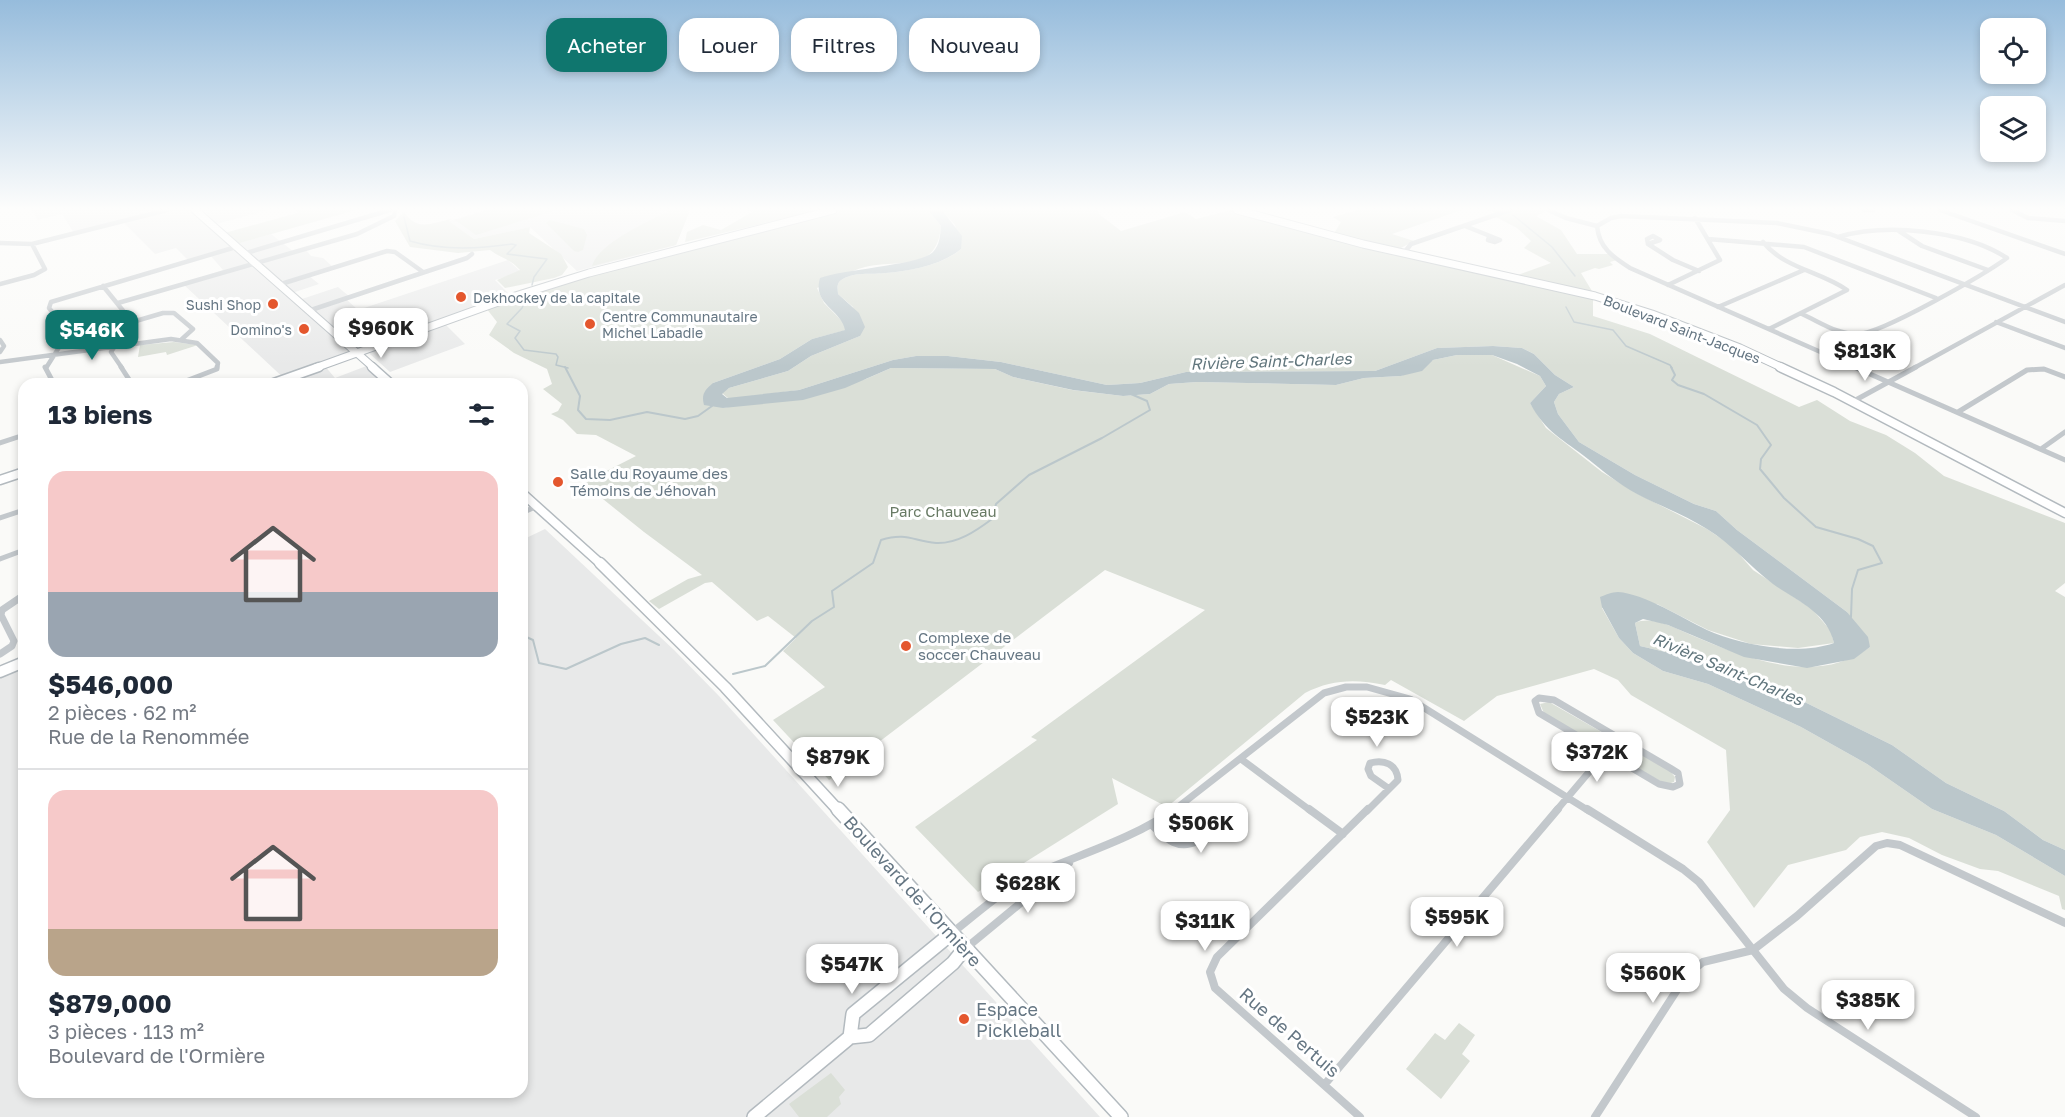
<!DOCTYPE html>
<html lang="fr">
<head>
<meta charset="utf-8">
<style>
  :root { --surface:#fff; --page:#f6f6f7; --text:#1f2937; --muted:#747a83; --line:#e0e1e3; --accent:#0f766e }
  body { margin:0; font-family:"Golos Text",sans-serif; background:var(--page); color:var(--text); height:100vh; display:flex; flex-direction:column; font-size:22px; white-space:nowrap }
  * { box-sizing:border-box; margin:0 }
  p { font-size:20px; color:var(--muted) }
  .icon { flex:none; width:33px; height:33px; fill:none; stroke:currentColor; stroke-width:2; stroke-linecap:round; stroke-linejoin:round }
  .map { position:relative; flex:1; overflow:hidden }
  .side { position:absolute; left:18px; top:378px; width:510px; height:720px; display:flex; flex-direction:column; background:var(--surface); border-radius:18px; box-shadow:0 3px 9px #0003 }
  .side>* { flex:none }
  .banner { position:absolute; left:546px; top:18px; width:570px; height:54px; display:flex; gap:12px }
  .buttons { position:absolute; left:1980px; top:18px; display:grid; gap:12px }
  .buttons a { display:grid; place-items:center; width:66px; height:66px; border-radius:12px; background:var(--surface); box-shadow:0 3px 9px #0003; font-size:30px }
  .price { position:absolute; translate:-50% -51px; padding:0 14px; border-radius:12px; background:#fff; color:#222; font-size:20px; line-height:39px; filter:drop-shadow(0 2px 3px #0008) }
  .price::after { content:''; position:absolute; left:50%; top:36px; width:18px; height:14px; margin-left:-9px; background:inherit; clip-path:polygon(0 0,100% 0,50% 100%) }
  .price.on { background:var(--accent); color:#fff }
  ul { padding:0; list-style:none }
  li { display:grid; align-content:center; gap:12px; height:318px; padding:0 30px }
  li+li { border-top:2px solid var(--line) }
  li span { display:grid; place-items:center; height:186px; border-radius:18px; color:#555 }
  li>.icon { margin-inline-start:auto }
  span .icon { width:108px; height:108px; fill:#fffc; stroke-width:1 }
  li b { font-size:26px }
  h2 { display:flex; justify-content:space-between; align-items:center; height:72px; padding:0 30px; font-size:26px }
  .chip { padding:0 21px; border-radius:18px; background:var(--surface); box-shadow:0 3px 9px #0003; font-size:21px; line-height:54px }
  .chip.on { background:var(--accent); color:#fff }
  .map>svg:first-child { display:block }
  .built { fill:#e8e9e9 }
  .green { fill:#dadfd7 }
  .water { fill:#bbc7cb }
  .lines { fill:none; stroke-linecap:round; stroke-linejoin:round }
  .stream-far1 { stroke:#bbc7cb; stroke-width:1.5 }
  .stream { stroke:#bbc7cb; stroke-width:2 }
  .secondary-far3-casing { stroke:#b3babf; stroke-width:9 }
  .secondary-far2-casing { stroke:#b3babf; stroke-width:11 }
  .secondary-far1-casing { stroke:#b3babf; stroke-width:13 }
  .secondary-casing { stroke:#b3babf; stroke-width:16 }
  .street-far3 { stroke:#c3c8cc; stroke-width:4.5 }
  .street-far2 { stroke:#c3c8cc; stroke-width:5 }
  .street-far1 { stroke:#c3c8cc; stroke-width:7 }
  .street { stroke:#c3c8cc; stroke-width:8 }
  .secondary-far3 { stroke:#fff; stroke-width:7 }
  .secondary-far2 { stroke:#fff; stroke-width:8 }
  .secondary-far1 { stroke:#fff; stroke-width:10 }
  .secondary { stroke:#fff; stroke-width:13 }
  .poi-dot { fill:#e4572e; stroke:#fff; stroke-width:2 }
  .labels { text-anchor:middle; dominant-baseline:central; stroke-width:6; stroke-linejoin:round; paint-order:stroke }
  .far-poi-label { font-size:14px; fill:#657683; stroke:#fff; text-anchor:start }
  .far-street-label { font-size:14px; fill:#657683; stroke:#fff }
  .poi-label { font-size:15px; fill:#657683; stroke:#fff; text-anchor:start }
  .park-label { font-size:15px; fill:#687a64; stroke:#fff }
  .water-label { font-size:16px; font-style:italic; fill:#60757c; stroke:#fff }
  .near-street-label { font-size:18px; fill:#657683; stroke:#fff }
  .near-poi-label { font-size:18px; fill:#657683; stroke:#fff; text-anchor:start }
</style>
</head>
<body>
<div class="map">
<svg width="2065" height="1117" viewBox="0 0 2065 1117">
  <rect width="100%" height="100%" fill="#fafaf8"/>
  <path class="built" d="M32,210H157L74,233L62,214L37,220Z
    M167,210H269L212,225L233,245L271,234L294,252L305,249L311,256L323,258L333,267L308,275L319,284L292,293L299,300L338,287L350,297L346,299L358,310L508,260L521,272L495,280L512,297L324,365L335,378L369,365L391,384H290L183,284L223,270L210,255L189,261L176,248L155,254L123,222Z
    M485,210H690L676,245L577,271L530,227L474,239L449,221Z
    M444,323L465,344L390,372L370,354L371,351Z
    M545,529L674,650L719,696L1100,1117H0V677L24,667V1092H522V540Z"/>
  <path class="green" d="M296,210H356L233,245L221,234L297,213Z
    M488,210H557L476,235L455,220Z
    M670,210H690L676,245L592,266C598,243 650,221 670,210Z
    M747,210H819L685,242L687,232L703,225L721,230L752,212Z
    M840,210H928L941,226C937,273 900,259 865,267C849,271 833,281 817,288L824,303L843,322L846,330L812,339L780,359L713,383L723,408L866,379L891,368L995,369L1013,377L1072,390L1123,396L1150,394L1169,384L1197,382L1336,385L1364,378L1401,376L1433,360L1457,355H1492L1540,376L1546,386L1530,403L1546,428L1602,472L1636,493L1707,529L1732,546L1753,570L1812,609L1831,631L1834,643L1798,648L1751,644L1708,630L1657,604L1602,608L1619,638L1633,653L1663,671L1708,684L1801,727L1867,764L1932,809L1996,835L2065,876V910L2062,909L2059,896L1998,871L1980,869L1942,855L1909,838L1882,832L1860,837L1846,850L1788,865L1754,908L1707,842L1730,810L1726,750L1631,695L1618,680L1594,669L1497,696L1464,721L1391,680L1385,685C1356,679 1332,679 1305,693L1167,807L1112,778L1118,804L978,892L915,827L1037,740L1031,737L1205,610L1105,570L829,780L773,720L825,687L783,651L796,638L768,616L757,621L712,582L705,583L659,609L649,601L688,579L702,575L644,532L583,483L636,456L596,435L577,434L563,420L551,414L558,411L562,404L543,389L552,384L547,369L514,353L489,335L497,322L486,308L645,260Z
    M942,210H1097L1099,214L1121,231L1185,212L1196,219L1231,210L1299,230L1593,299V316L1650,334L1799,407L1817,400L1850,421L1886,435L1915,453L1944,476L2065,523V583L2055,591L2065,597V850L2043,840L2004,811L1946,783L1892,745L1766,683L1732,675L1704,661L1640,646L1635,623C1652,615 1675,628 1691,635C1746,658 1816,687 1870,647L1847,612L1737,530L1716,511L1694,504L1635,475L1579,442L1558,414L1554,402L1559,394L1574,387L1555,375L1534,354L1522,348L1493,346L1437,348L1375,371L1186,372L1140,383L1107,385L1001,362L948,356H916L893,360L799,390L729,399L722,393L729,388L788,371L811,356L860,336L853,307L838,294C838,290 836,285 840,281C853,271 872,275 886,273C909,271 943,265 961,249L955,225Z
    M1357,210H1462L1392,234L1414,241L1399,249L1333,235L1341,222L1333,217Z
    M1488,210H1548L1536,216L1561,230L1577,254H1609L1617,260L1610,262L1613,265L1599,269L1595,268L1581,273L1595,296L1515,276L1551,263L1524,248L1531,241L1517,228L1494,216L1497,214Z
    M404,212C418,232 430,223 452,219L449,221L474,239L530,227L529,233L561,254L568,267L562,275L554,278L505,288L497,280L520,270C509,258 502,259 490,250L458,253L410,247L395,221Z
    M550,220L584,229L587,235L583,250L578,252L574,251L546,223Z
    M174,342L198,345L167,355L166,352L138,357L140,345Z
    M1549,702L1670,771L1675,777L1674,782L1668,784L1660,781L1544,713L1540,704Z
    M1169,819H1174L1188,829L1190,834L1188,840L1176,841L1161,828L1162,824Z
    M1459,1023L1475,1035L1462,1054L1470,1061L1441,1099L1406,1069L1435,1033L1445,1040Z
    M831,1073L845,1090L839,1097L841,1104L827,1117H799L789,1104Z"/>
  <path class="water" d="M928,210H942L962,236L961,249C942,265 910,271 886,273C872,275 853,271 840,281C836,285 838,290 838,294L859,313L865,327L860,336L811,356L788,371L729,388L722,394L727,398L799,390L893,360L916,356H948L1001,362L1107,385L1140,383L1186,372L1375,371L1437,348L1493,346L1522,348L1534,354L1555,375L1574,387L1559,394L1554,402L1558,414L1579,442L1635,475L1694,504L1716,511L1737,530L1847,612L1868,637L1870,647L1854,659L1807,668L1744,657L1668,625L1643,619L1635,623L1640,646L1704,661L1732,675L1766,683L1892,745L1946,783L2004,811L2043,840L2065,850V876L1996,835L1932,809L1867,764L1801,727L1708,684L1663,671L1633,653L1619,638L1602,607L1600,597C1605,595 1612,592 1618,592C1645,594 1682,618 1707,630C1741,645 1798,656 1834,643C1827,612 1797,601 1773,584C1750,567 1732,544 1707,529C1685,515 1660,506 1637,494C1619,484 1604,472 1588,459C1564,440 1545,432 1530,403L1546,386L1540,376L1517,364L1492,355H1457L1433,360L1422,371L1401,376L1364,378L1336,385L1197,382L1169,384L1150,394L1123,396L1073,390L1013,377L995,369L891,368L845,388L803,400L723,408L704,405C701,394 705,390 713,383L780,359L812,339L845,330C841,309 812,305 820,278C844,269 921,265 933,252C940,244 940,236 941,226Z"/>
  <g class="lines">
    <path class="stream-far1" d="M1513,215L1552,247L1575,276
      M404,217L410,241C443,251 478,249 512,244L516,245L507,254L547,259L534,277L532,285
      M529,293L522,308L507,324L520,331L515,338L524,350L556,354L558,357L556,365L568,368
      M1566,307L1574,322L1613,330L1626,346L1670,365L1672,368"/>
    <path class="stream" d="M565,367L580,396L578,410L586,419L610,420L647,412L685,419L698,416L712,406
      M1671,367L1675,375L1672,380L1678,385L1704,394L1757,425L1771,445L1761,459L1760,469L1784,498L1816,527L1858,539L1873,546L1882,563L1858,570L1852,589L1851,617
      M522,635L533,640L539,663L566,669L621,644L645,638L659,645
      M733,674L765,666L812,621L834,607L832,591L873,563L881,540C907,532 913,541 936,543C957,544 976,531 992,519L996,504L1029,475L1102,438L1150,410L1147,401L1131,394"/>
    <defs>
      <path id="secondary-far3" d="M195,210L374,368
        M1237,210L1363,244L1595,296L1652,314L1740,348L1783,368
        M315,368L512,297L589,273L833,210"/>
      <path id="secondary-far2" d="M372,367L391,384
        M1780,367L1834,392L2065,513
        M271,384L319,367
        M0,480L24,472
        M522,493L602,565"/>
      <path id="secondary-far1" d="M600,563L725,687L839,811
        M0,672L24,662"/>
      <path id="secondary" d="M838,809L1121,1117
        M850,1037L853,1014L952,933
        M754,1117L850,1037L869,1035L953,963L965,948"/>
    </defs>
    <use href="#secondary-far3" class="secondary-far3-casing"/>
    <use href="#secondary-far2" class="secondary-far2-casing"/>
    <use href="#secondary-far1" class="secondary-far1-casing"/>
    <use href="#secondary" class="secondary-casing"/>
    <path class="street-far3" d="M1548,210L1566,218L1597,226
      M1864,210H1873
      M1940,210L2065,254
      M2012,210L2028,218L2065,221
      M1465,226L1500,240L1495,242L1488,240L1489,237
      M1899,231L1922,246L1988,270
      M1653,236L1660,240L1648,244L1647,239Z
      M1708,239L1804,247L1936,298
      M1763,242C1785,269 1820,271 1847,290L1769,329
      M0,243L32,244L167,210
      M1648,244L1673,260L1699,271
      M1404,253L1411,244L1510,210
      M243,254L390,210
      M0,284L34,275L45,269L32,244
      M281,284L387,251L395,252L423,272
      M1668,285L1720,260L1695,218
      M103,286L129,318L126,329L111,352L122,368
      M118,303L357,234L394,216L395,210
      M1718,307L1804,270
      M311,310L467,258L472,254
      M1802,314C1820,322 1838,335 1858,334C1881,334 1985,274 2007,258C1964,230 1886,223 1838,237
      M1996,322L2065,348
      M129,323L163,313H174L193,329L182,339
      M0,340L4,346L0,352
      M0,362L171,339L197,343L218,363L217,368
      M46,368L63,341L66,329L49,308L51,302L236,247
      M1857,368L1630,268C1613,257 1599,248 1597,226L1611,218L1621,216L1777,223L1830,234L2065,322
      M1914,368L2065,285"/>
    <path class="street-far2" d="M45,367L54,384
      M121,367L132,384
      M1854,367L2065,460
      M178,384L217,369V367
      M1852,402L1916,367
      M1958,412L2027,370L2044,369L2065,377
      M0,443L24,435
      M2041,449L2065,432
      M522,513L537,506
      M0,518L24,510
      M0,559L24,550"/>
    <path class="street-far1" d="M0,654L12,646L14,641L1,615L2,610L24,595
      M1539,698L1554,700L1670,768L1678,773L1680,784L1673,787L1659,784L1539,713L1535,701Z
      M1241,759L1311,811
      M1173,811L1324,693L1346,687H1367L1410,699L1589,811
      M1367,811L1398,780C1397,764 1384,759 1370,763L1368,769L1371,776L1388,788
      M1556,811L1606,752"/>
    <path class="street" d="M1309,809L1343,834
      M1587,809L1683,869L1699,882L1784,989L1807,1008L1976,1117
      M1151,824C1165,837 1177,851 1197,841L1195,828L1173,811
      M952,933C980,911 1009,884 1042,871C1087,852 1136,837 1175,809
      M966,948L1069,863
      M1325,1084L1558,809
      M1360,1117L1215,988L1210,972L1217,957L1368,809
      M1595,1117L1686,976L1703,962L1753,950L1797,916L1876,846L1887,843L1900,845L2065,923"/>
    <use href="#secondary-far3" class="secondary-far3"/>
    <use href="#secondary-far2" class="secondary-far2"/>
    <use href="#secondary-far1" class="secondary-far1"/>
    <use href="#secondary" class="secondary"/>
  </g>
  <linearGradient id="sky" x2="0" y2="1"><stop stop-color="#96bcdc"/><stop offset="0.57" stop-color="#fdfdfc"/><stop offset="1" stop-color="#fdfdfc" stop-opacity="0"/></linearGradient>
  <rect width="2065" height="366" fill="url(#sky)"/>
  <g class="poi-dot">
    <circle cx="461" cy="297" r="6"/>
    <circle cx="273" cy="304" r="6"/>
    <circle cx="590" cy="324" r="6"/>
    <circle cx="304" cy="329" r="6"/>
    <circle cx="558" cy="482" r="6"/>
    <circle cx="906" cy="646" r="6"/>
    <circle cx="964" cy="1019" r="6"/>
  </g>
  <g class="labels">
    <g class="far-poi-label">
      <text x="473" y="297">Dekhockey de la capitale</text>
      <text x="261" y="304" text-anchor="end">Sushi Shop</text>
      <text x="602" y="316">Centre Communautaire<tspan x="602" dy="16">Michel Labadie</tspan></text>
      <text x="292" y="329" text-anchor="end">Domino's</text>
    </g>
    <g class="far-street-label">
      <text transform="translate(1682 329) rotate(21)">Boulevard Saint-Jacques</text>
    </g>
    <g class="poi-label">
      <text x="570" y="473">Salle du Royaume des<tspan x="570" dy="17">Témoins de Jéhovah</tspan></text>
      <text x="918" y="637">Complexe de<tspan x="918" dy="17">soccer Chauveau</tspan></text>
    </g>
    <g class="park-label">
      <text x="943" y="511">Parc Chauveau</text>
    </g>
    <g class="water-label">
      <text transform="translate(1271 361) rotate(-2)">Rivière Saint-Charles</text>
      <text transform="translate(1728 669) rotate(23)">Rivière Saint-Charles</text>
    </g>
    <g class="near-street-label">
      <text transform="translate(913 891) rotate(48)">Boulevard de l'Ormière</text>
      <text transform="translate(1290 1032) rotate(41)">Rue de Pertuis</text>
    </g>
    <g class="near-poi-label">
      <text x="976" y="1009">Espace<tspan x="976" dy="21">Pickleball</tspan></text>
    </g>
  </g>
</svg>
<div class="buttons">
<a><svg class="icon" aria-label="locate" viewBox="0 0 24 24"><circle cx="12" cy="12" r="6"/><path d="M12 2v4M12 18v4M2 12h4M18 12h4"/></svg></a>
<a><svg class="icon" aria-label="layers" viewBox="0 0 24 24"><path d="M12 4l9 5-9 5-9-5zM3 14l9 5 9-5"/></svg></a>
</div>
<b class="price" style="left:381px;top:359px">$960K</b>
<b class="price on" style="left:92px;top:361px">$546K</b>
<b class="price" style="left:1865px;top:382px">$813K</b>
<b class="price" style="left:1377px;top:748px">$523K</b>
<b class="price" style="left:1597px;top:783px">$372K</b>
<b class="price" style="left:838px;top:788px">$879K</b>
<b class="price" style="left:1201px;top:854px">$506K</b>
<b class="price" style="left:1028px;top:914px">$628K</b>
<b class="price" style="left:1457px;top:948px">$595K</b>
<b class="price" style="left:1205px;top:952px">$311K</b>
<b class="price" style="left:852px;top:995px">$547K</b>
<b class="price" style="left:1653px;top:1004px">$560K</b>
<b class="price" style="left:1868px;top:1031px">$385K</b>
<div class="banner">
<a class="chip on">Acheter</a>
<a class="chip">Louer</a>
<a class="chip">Filtres</a>
<a class="chip">Nouveau</a>
</div>
<section class="side">
<h2>13 biens<svg class="icon" aria-label="filters" viewBox="0 0 24 24"><path d="M4 7h16M4 17h16"/><circle cx="9" cy="7" r="2"/><circle cx="15" cy="17" r="2"/></svg></h2>
<ul>
<li><span style="background:linear-gradient(#f6c9c9 65%,#9aa5b1 0)"><svg class="icon" aria-label="home" viewBox="0 0 24 24"><path d="M3 11l9-7 9 7M6 9v11h12V9"/></svg></span><div><b>$546,000</b><p>2 pièces · 62 m²</p><p>Rue de la Renommée</p></div></li>
<li><span style="background:linear-gradient(#f6c9c9 75%,#b9a48a 0)"><svg class="icon" aria-label="home" viewBox="0 0 24 24"><path d="M3 11l9-7 9 7M6 9v11h12V9"/></svg></span><div><b>$879,000</b><p>3 pièces · 113 m²</p><p>Boulevard de l'Ormière</p></div></li>
</ul>
</section>
</div>
</body>
</html>
